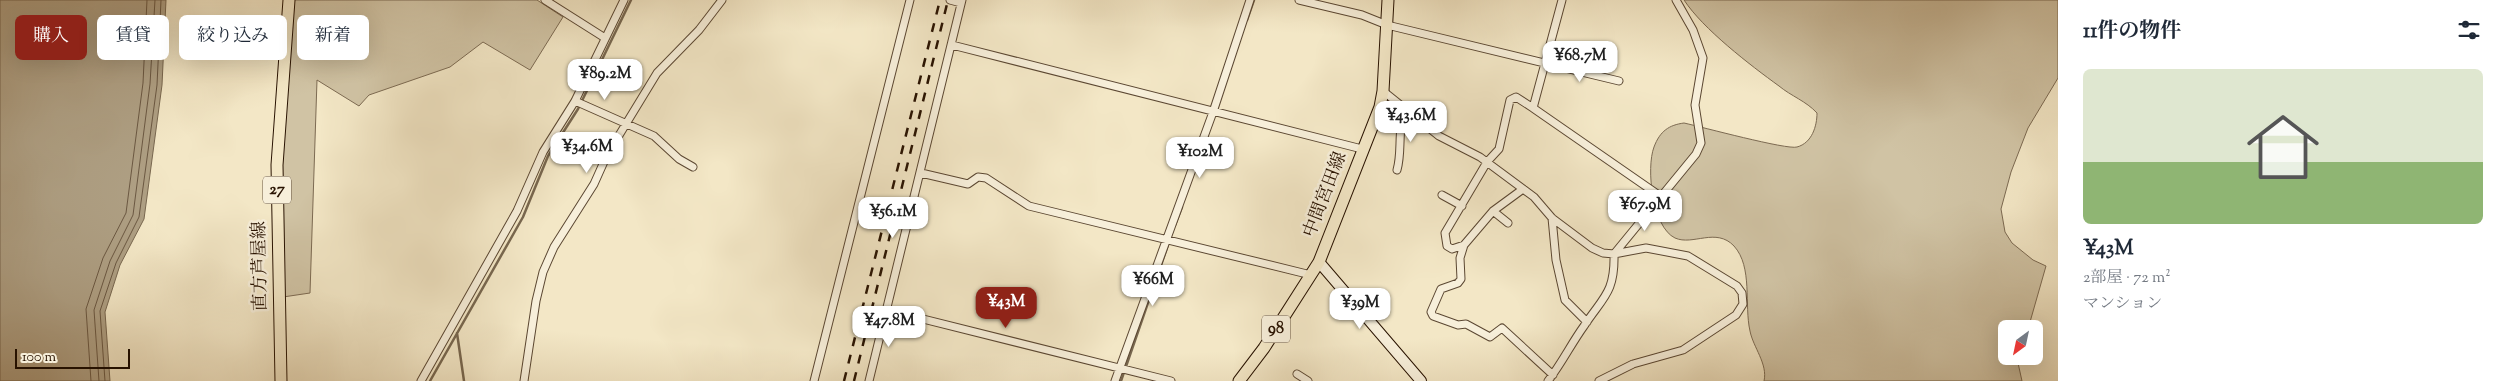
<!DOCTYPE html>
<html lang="ja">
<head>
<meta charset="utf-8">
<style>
  :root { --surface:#fff; --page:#f6f6f7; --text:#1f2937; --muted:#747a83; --accent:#8f2418 }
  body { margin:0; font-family:"Sorts Mill Goudy","Noto Serif JP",serif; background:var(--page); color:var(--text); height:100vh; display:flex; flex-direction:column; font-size:19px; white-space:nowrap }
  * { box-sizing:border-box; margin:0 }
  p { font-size:16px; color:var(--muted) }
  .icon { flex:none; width:28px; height:28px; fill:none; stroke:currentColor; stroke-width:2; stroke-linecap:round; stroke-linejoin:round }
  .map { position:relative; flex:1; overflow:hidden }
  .drawer { display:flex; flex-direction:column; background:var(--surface); width:450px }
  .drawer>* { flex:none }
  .hud { position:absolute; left:15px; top:15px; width:475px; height:45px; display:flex; gap:10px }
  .needle { width:32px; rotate:213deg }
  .buttons { position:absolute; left:1998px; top:320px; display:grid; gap:10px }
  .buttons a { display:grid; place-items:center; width:45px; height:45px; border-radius:8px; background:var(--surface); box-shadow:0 5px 20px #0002; font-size:25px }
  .scale { position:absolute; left:15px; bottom:12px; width:115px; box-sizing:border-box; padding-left:5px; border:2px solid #281200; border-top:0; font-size:14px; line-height:18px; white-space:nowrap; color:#281200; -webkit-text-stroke:4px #f7efda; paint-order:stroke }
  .price { position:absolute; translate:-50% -42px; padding:0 11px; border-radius:10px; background:#fff; color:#222; font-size:16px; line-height:32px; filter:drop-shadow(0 1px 2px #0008) }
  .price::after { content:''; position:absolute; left:50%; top:30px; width:15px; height:11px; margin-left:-8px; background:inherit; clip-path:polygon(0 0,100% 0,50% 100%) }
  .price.selected { background:var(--accent); color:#fff }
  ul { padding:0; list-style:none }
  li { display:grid; align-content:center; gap:10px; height:265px; padding:0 25px }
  li span { display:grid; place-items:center; height:155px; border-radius:8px; color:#555 }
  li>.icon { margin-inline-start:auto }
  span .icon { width:90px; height:90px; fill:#fffc; stroke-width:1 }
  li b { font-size:21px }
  h2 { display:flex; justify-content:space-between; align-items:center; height:60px; padding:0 25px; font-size:21px }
  .tag { padding:0 18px; border-radius:8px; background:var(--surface); box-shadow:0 5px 20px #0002; font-size:18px; line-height:45px }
  .tag.selected { background:var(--accent); color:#fff }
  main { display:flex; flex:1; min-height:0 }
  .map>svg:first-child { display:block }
  .green { fill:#d0c3a4; stroke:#7c6a52 }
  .water { fill:#ae9f83; stroke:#78674f }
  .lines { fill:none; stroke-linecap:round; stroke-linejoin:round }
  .shore { stroke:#6b5842; stroke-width:1 }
  .stream { stroke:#78674f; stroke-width:2.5 }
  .minor-casing { stroke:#5b4732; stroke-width:9 }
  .secondary-casing { stroke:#281200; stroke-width:12 }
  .primary-casing { stroke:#281200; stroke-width:13 }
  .minor { stroke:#f7efda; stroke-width:7 }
  .secondary { stroke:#f7efda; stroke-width:10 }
  .primary { stroke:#f3e7c6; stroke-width:11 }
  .rail { stroke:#281200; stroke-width:2.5; stroke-dasharray:9 9; stroke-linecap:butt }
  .labels { text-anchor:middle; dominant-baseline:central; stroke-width:5; stroke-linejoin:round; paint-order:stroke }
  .shield { fill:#f7efda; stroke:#665441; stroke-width:1 }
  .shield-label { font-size:16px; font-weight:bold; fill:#281200 }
  .street-label { font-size:18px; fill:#281200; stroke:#f7efda }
</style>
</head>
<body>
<main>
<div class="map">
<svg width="2058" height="381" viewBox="0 0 2058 381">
  <rect width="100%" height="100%" fill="#f3e7c6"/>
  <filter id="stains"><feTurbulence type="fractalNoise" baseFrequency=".004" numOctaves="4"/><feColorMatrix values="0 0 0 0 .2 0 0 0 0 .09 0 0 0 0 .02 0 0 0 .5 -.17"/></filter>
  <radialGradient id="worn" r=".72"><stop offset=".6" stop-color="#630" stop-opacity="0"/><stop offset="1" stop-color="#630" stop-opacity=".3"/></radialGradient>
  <path class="green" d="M292,0H537L563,17L530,70L483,42L450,67L369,95L359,106L317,80L310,293L283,297L281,170Z
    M1684,0H2058V78L2028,128L2011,172L2001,209L2005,232L2012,243L2033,260L2046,266L2028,329H2006V356H2020L2018,363L2022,381H1764C1768,364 1753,347 1750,331C1744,305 1753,267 1734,246C1716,227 1693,246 1675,238C1652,227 1646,168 1654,147C1660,131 1669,125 1684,123C1702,127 1787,150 1797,147C1812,143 1817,126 1817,113C1806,101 1791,96 1779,86C1750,65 1703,29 1684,0Z"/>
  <path class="water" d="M0,0H166L162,85L144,219L120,265L105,312L110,381H0Z"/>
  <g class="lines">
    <path class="shore" d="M91,381L86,309L103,258L126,213L143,83L147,0
      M99,381L94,310L110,261L133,215L150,84L155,0
      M105,381L100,311L116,263L139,217L157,85L161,0"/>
    <path class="stream" d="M1247,20L1254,0
      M1175,225L1182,207
      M457,333L464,381
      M430,381L523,217L548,156L578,109L631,0
      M1121,381L1169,242"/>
    <defs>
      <path id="minor" d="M545,0L605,38
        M950,0L961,3
        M1299,0L1362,15L1387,25L1619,81
        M1562,0L1533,108L1660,196
        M952,45L1362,149
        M1383,91L1439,136L1480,157L1534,197L1552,218L1592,248L1603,253L1614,254L1646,248L1688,256L1737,286L1742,293L1743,304L1736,315L1683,350L1633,364L1599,381
        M575,101L654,136L679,159L693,167
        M1397,170C1403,149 1396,128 1407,109
        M921,173L968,184L978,177L986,178L1029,206L1311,275
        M1523,189L1493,211L1464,245L1460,258L1461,279L1458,283L1441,289L1431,312L1433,316L1458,325L1466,324L1490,337L1502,328L1553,375
        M1442,195L1462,206
        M1493,211L1508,223
        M1552,218L1556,260L1565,300L1587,322
        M1464,245L1452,249L1447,246L1445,233L1487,162L1499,149L1510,100L1516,97L1533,108
        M887,310L1171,381
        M1297,374L1308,381
        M421,381L517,211L543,152L575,101L624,0
        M524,381L536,301L543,272L554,247L594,184L607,155L657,73L699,30L722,0
        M814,381L910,0
        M869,381L962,0
        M1115,381L1213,112L1250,0
        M1548,381C1562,363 1571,344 1584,326C1603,297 1615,293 1614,254L1696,154L1701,143L1695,105L1703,58L1693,30L1676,0"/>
      <path id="secondary" d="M1319,262L1421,381"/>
      <path id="primary" d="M281,381L277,165L289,0
        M1239,381L1264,348L1319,262L1380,107L1383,91L1388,0"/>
    </defs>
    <use href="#minor" class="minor-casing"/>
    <use href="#secondary" class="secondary-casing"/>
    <use href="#primary" class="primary-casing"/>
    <use href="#minor" class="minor"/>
    <use href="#secondary" class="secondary"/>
    <use href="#primary" class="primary"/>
    <path class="rail" d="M844,381L940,0
      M854,381L948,0"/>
  </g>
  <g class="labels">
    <g class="shield">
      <rect x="263" y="176.5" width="28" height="27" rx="4"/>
      <rect x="1262" y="315.5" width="28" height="27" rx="4"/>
    </g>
    <g class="shield-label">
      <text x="277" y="190">27</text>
      <text x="1276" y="329">98</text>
    </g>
    <g class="street-label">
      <text transform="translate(1326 195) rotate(-69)">中間宮田線</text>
      <text transform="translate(261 266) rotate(-91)">直方芦屋線</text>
    </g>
  </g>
  <rect width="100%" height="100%" filter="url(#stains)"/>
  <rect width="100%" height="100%" fill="url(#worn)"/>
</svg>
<div class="buttons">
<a><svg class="needle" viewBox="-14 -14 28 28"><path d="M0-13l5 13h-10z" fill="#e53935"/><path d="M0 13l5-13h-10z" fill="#747a83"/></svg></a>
</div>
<div class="scale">100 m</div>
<b class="price" style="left:1580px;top:83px">¥68.7M</b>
<b class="price" style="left:605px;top:101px">¥89.2M</b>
<b class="price" style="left:1411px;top:143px">¥43.6M</b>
<b class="price" style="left:587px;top:174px">¥34.6M</b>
<b class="price" style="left:1200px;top:179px">¥102M</b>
<b class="price" style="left:1645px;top:232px">¥67.9M</b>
<b class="price" style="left:893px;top:239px">¥56.1M</b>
<b class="price" style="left:1153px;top:307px">¥66M</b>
<b class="price selected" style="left:1006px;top:329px">¥43M</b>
<b class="price" style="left:1360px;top:330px">¥39M</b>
<b class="price" style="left:889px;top:348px">¥47.8M</b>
<div class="hud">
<a class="tag selected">購入</a>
<a class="tag">賃貸</a>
<a class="tag">絞り込み</a>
<a class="tag">新着</a>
</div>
</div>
<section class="drawer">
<h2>11件の物件<svg class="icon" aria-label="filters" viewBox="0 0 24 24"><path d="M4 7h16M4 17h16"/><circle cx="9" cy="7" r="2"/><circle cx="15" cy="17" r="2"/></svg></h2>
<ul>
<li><span style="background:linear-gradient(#dfe7d0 60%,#8fb573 0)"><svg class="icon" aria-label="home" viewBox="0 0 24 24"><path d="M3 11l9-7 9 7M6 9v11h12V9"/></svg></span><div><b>¥43M</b><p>2部屋 · 72 m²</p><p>マンション</p></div></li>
</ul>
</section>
</main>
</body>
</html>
